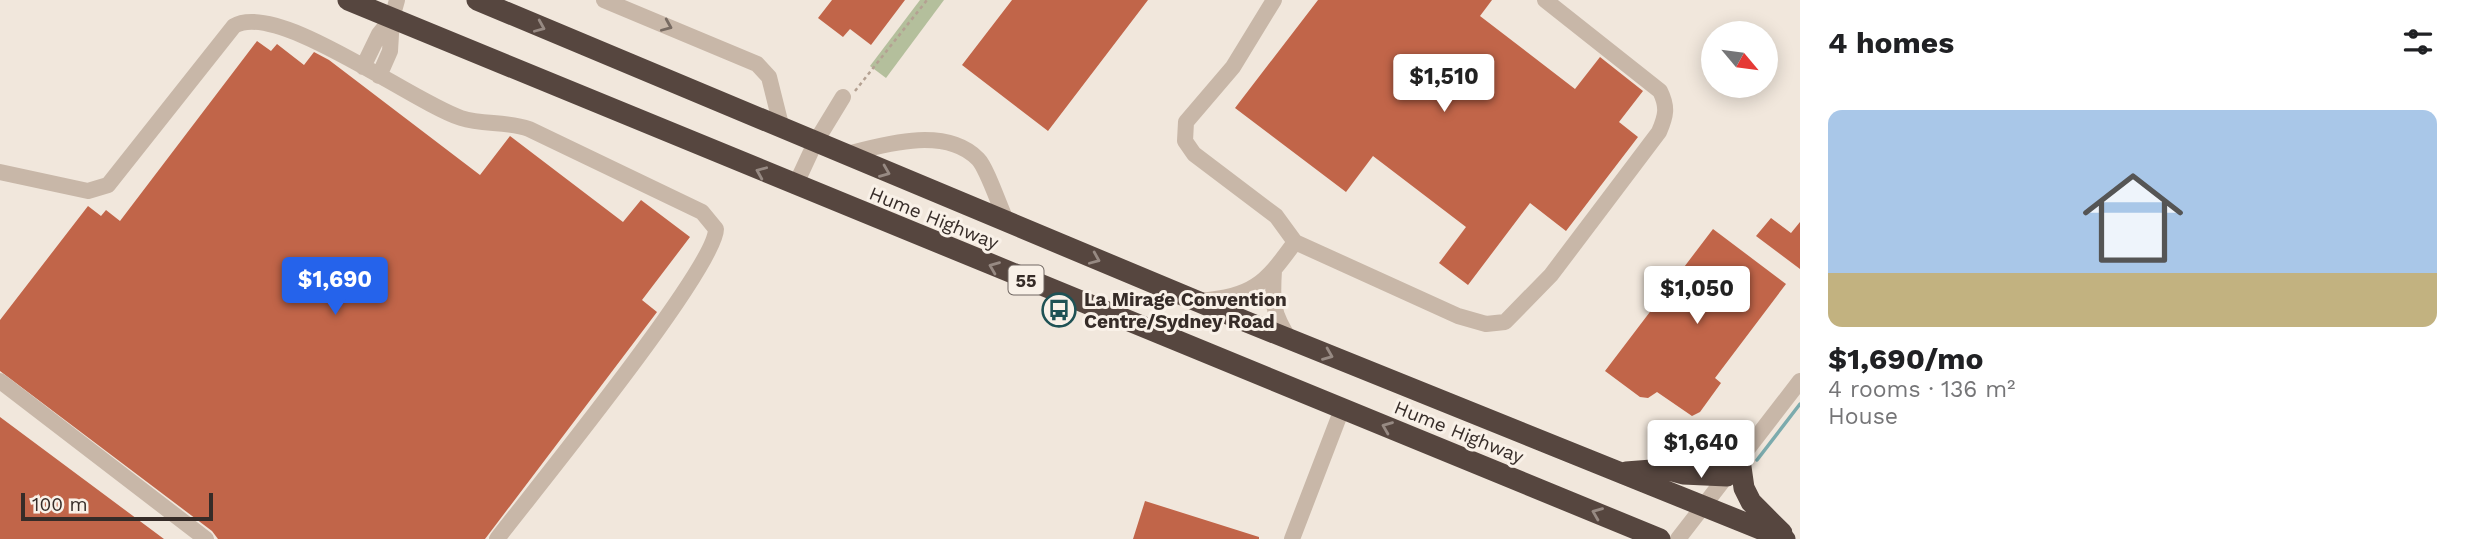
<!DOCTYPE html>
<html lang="en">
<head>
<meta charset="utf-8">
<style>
  :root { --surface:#fff; --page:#f6f6f6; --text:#202124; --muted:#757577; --line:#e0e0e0; --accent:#2563eb }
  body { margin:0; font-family:"Work Sans",sans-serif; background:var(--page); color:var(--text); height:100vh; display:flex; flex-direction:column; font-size:26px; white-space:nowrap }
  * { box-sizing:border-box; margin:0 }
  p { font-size:23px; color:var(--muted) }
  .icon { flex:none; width:38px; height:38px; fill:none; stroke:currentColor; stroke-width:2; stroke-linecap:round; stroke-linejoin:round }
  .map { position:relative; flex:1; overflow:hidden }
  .panel { display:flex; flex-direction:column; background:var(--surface); width:665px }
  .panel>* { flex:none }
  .needle { width:46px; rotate:119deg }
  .tools { position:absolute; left:1701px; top:21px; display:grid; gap:14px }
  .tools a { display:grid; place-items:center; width:77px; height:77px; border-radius:50%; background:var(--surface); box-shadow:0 4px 18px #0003; font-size:35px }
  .scale { position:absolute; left:21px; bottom:18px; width:192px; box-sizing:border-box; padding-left:7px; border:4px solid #362c28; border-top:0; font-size:19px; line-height:24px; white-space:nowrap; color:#362c28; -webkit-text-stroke:5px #f9f1e8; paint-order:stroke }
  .price { position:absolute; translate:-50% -60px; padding:0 16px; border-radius:7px; background:#fff; color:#222; font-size:23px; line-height:46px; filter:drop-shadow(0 2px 4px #0008) }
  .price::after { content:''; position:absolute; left:50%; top:42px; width:21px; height:16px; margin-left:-10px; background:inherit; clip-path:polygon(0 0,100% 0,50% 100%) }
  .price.selected { background:var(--accent); color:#fff }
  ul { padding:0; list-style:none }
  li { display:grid; align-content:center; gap:14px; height:371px; padding:0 28px }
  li+li { border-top:2px solid var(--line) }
  li span { display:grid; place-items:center; height:217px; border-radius:14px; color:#555 }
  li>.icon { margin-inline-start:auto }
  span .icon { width:126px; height:126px; fill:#fffc; stroke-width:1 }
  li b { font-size:30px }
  h2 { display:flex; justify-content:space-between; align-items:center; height:84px; padding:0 28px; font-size:30px }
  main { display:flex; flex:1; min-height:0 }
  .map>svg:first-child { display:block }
  .green { fill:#b4bf9c }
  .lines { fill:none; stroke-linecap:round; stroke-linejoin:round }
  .stream { stroke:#7cabad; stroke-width:3.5 }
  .building { fill:#c16549 }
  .path { stroke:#b4a192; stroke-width:2.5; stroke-dasharray:3.5 3.5; stroke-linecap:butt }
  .minor { stroke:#c8b7a8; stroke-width:16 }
  .highway { stroke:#56463f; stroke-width:21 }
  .oneway { stroke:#786b62 }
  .oneway2 { stroke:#978a83 }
  .labels { text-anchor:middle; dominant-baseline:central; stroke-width:6; stroke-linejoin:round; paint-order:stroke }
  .shield { fill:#f9f1e8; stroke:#706762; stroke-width:2 }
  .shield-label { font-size:18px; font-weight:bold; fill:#362c28 }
  .street-label { font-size:19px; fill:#362c28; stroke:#f9f1e8 }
  .poi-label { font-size:19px; font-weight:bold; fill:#362c28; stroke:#f9f1e8; text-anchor:start }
</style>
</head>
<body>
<main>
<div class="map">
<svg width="1800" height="539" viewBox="0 0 1800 539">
  <rect width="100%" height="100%" fill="#f1e7dc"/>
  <path class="green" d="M920,0H944L886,78L870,66Z"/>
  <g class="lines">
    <path class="stream" d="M1757,460L1800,404"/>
  </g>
  <path class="building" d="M832,0H905L871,45L850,29L843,37L818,18Z
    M1012,0H1148L1048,131L962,65Z
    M1318,0H1492L1480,16L1575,89L1600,57L1643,91L1619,122L1638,137L1566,231L1530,203L1468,285L1439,263L1466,227L1373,156L1346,192L1235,108Z
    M257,41L271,51L277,44L304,65L314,52L329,60L480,175L510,136L623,222L641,200L690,237L642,300L657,312L485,539H218L212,531L0,371V320L88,206L101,216L106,210L120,221Z
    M1771,218L1791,233L1800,222V269L1756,236Z
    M1713,229L1786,284L1715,378L1721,383L1700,412L1692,416L1657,392L1648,398L1640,397L1605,371Z
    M0,417L164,539H0Z
    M1145,501L1259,537V539H1133Z"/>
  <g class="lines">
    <path class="path" d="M855,91L927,0"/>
    <path class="minor" d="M604,0L757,64L769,77L782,129
      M1274,0L1233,67L1186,122L1185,141L1194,154L1276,216L1295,242L1458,316L1486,324L1505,322L1551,275L1659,132C1666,116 1668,107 1660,91L1545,0
      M363,67L379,34L392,18
      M379,76L390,51L392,18L397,0
      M843,155C882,145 945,125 978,159C987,168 1000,208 1007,222
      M0,172L88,191L108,185L234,26C277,0 412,102 461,118C483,125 506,121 529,129L702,212L716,229C716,268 532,493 497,539
      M795,186L815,143L843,97
      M1274,270C1272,302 1272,313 1290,340
      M1199,301C1253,296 1264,285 1295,242
      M0,381L206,539
      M1292,539L1342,409
      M1678,539L1800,381"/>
    <path class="highway" d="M348,0L1660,539
      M477,0L1247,322L1785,539
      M1740,460L1744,488L1751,502L1782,533
      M1626,472L1665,469L1683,474L1727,476"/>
  </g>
  <defs><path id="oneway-chevron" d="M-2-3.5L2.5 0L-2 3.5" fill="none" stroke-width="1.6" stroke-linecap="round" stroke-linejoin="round" transform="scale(1.75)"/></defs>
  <use class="oneway" href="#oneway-chevron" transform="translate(667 26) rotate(23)"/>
  <g class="oneway2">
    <use href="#oneway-chevron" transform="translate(540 27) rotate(23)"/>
    <use href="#oneway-chevron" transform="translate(761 172) rotate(-157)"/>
    <use href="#oneway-chevron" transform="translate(885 172) rotate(22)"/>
    <use href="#oneway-chevron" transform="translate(1095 259) rotate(23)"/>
    <use href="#oneway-chevron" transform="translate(994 267) rotate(-158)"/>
    <use href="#oneway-chevron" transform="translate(1328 355) rotate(22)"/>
    <use href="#oneway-chevron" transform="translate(1387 427) rotate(-158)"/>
    <use href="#oneway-chevron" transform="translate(1597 513) rotate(-158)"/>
  </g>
  <defs>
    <symbol id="bus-ring" viewBox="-11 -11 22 22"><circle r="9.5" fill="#f9f1e8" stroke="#1f5255" stroke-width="1.5"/><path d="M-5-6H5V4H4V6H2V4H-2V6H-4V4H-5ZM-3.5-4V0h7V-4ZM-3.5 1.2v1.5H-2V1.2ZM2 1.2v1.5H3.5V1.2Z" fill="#1f5255"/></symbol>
  </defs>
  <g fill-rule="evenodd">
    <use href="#bus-ring" x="1040" y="291" width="38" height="38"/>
  </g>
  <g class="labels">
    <rect class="shield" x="1008.5" y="265.5" width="35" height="29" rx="5"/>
    <g class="shield-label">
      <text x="1026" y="280">55</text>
    </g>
    <g class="street-label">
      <text transform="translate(934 218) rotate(22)">Hume Highway</text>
      <text transform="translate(1459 432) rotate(22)">Hume Highway</text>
    </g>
    <g class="poi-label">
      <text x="1084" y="299">La Mirage Convention<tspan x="1084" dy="22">Centre/Sydney Road</tspan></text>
    </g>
  </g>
</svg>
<div class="tools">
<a><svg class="needle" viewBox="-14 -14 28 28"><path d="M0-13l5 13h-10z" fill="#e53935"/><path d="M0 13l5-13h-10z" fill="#757577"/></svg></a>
</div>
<div class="scale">100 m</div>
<b class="price" style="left:1444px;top:114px">$1,510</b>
<b class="price selected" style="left:335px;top:317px">$1,690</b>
<b class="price" style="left:1697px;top:326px">$1,050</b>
<b class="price" style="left:1701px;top:480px">$1,640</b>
</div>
<section class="panel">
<h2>4 homes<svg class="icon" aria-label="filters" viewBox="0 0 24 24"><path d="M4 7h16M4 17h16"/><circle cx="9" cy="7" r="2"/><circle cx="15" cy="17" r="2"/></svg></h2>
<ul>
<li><span style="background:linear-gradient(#a9c7e8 75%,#c2b280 0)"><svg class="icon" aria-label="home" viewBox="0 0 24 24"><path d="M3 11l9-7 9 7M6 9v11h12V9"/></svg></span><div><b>$1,690/mo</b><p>4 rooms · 136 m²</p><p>House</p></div></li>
</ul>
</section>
</main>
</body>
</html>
